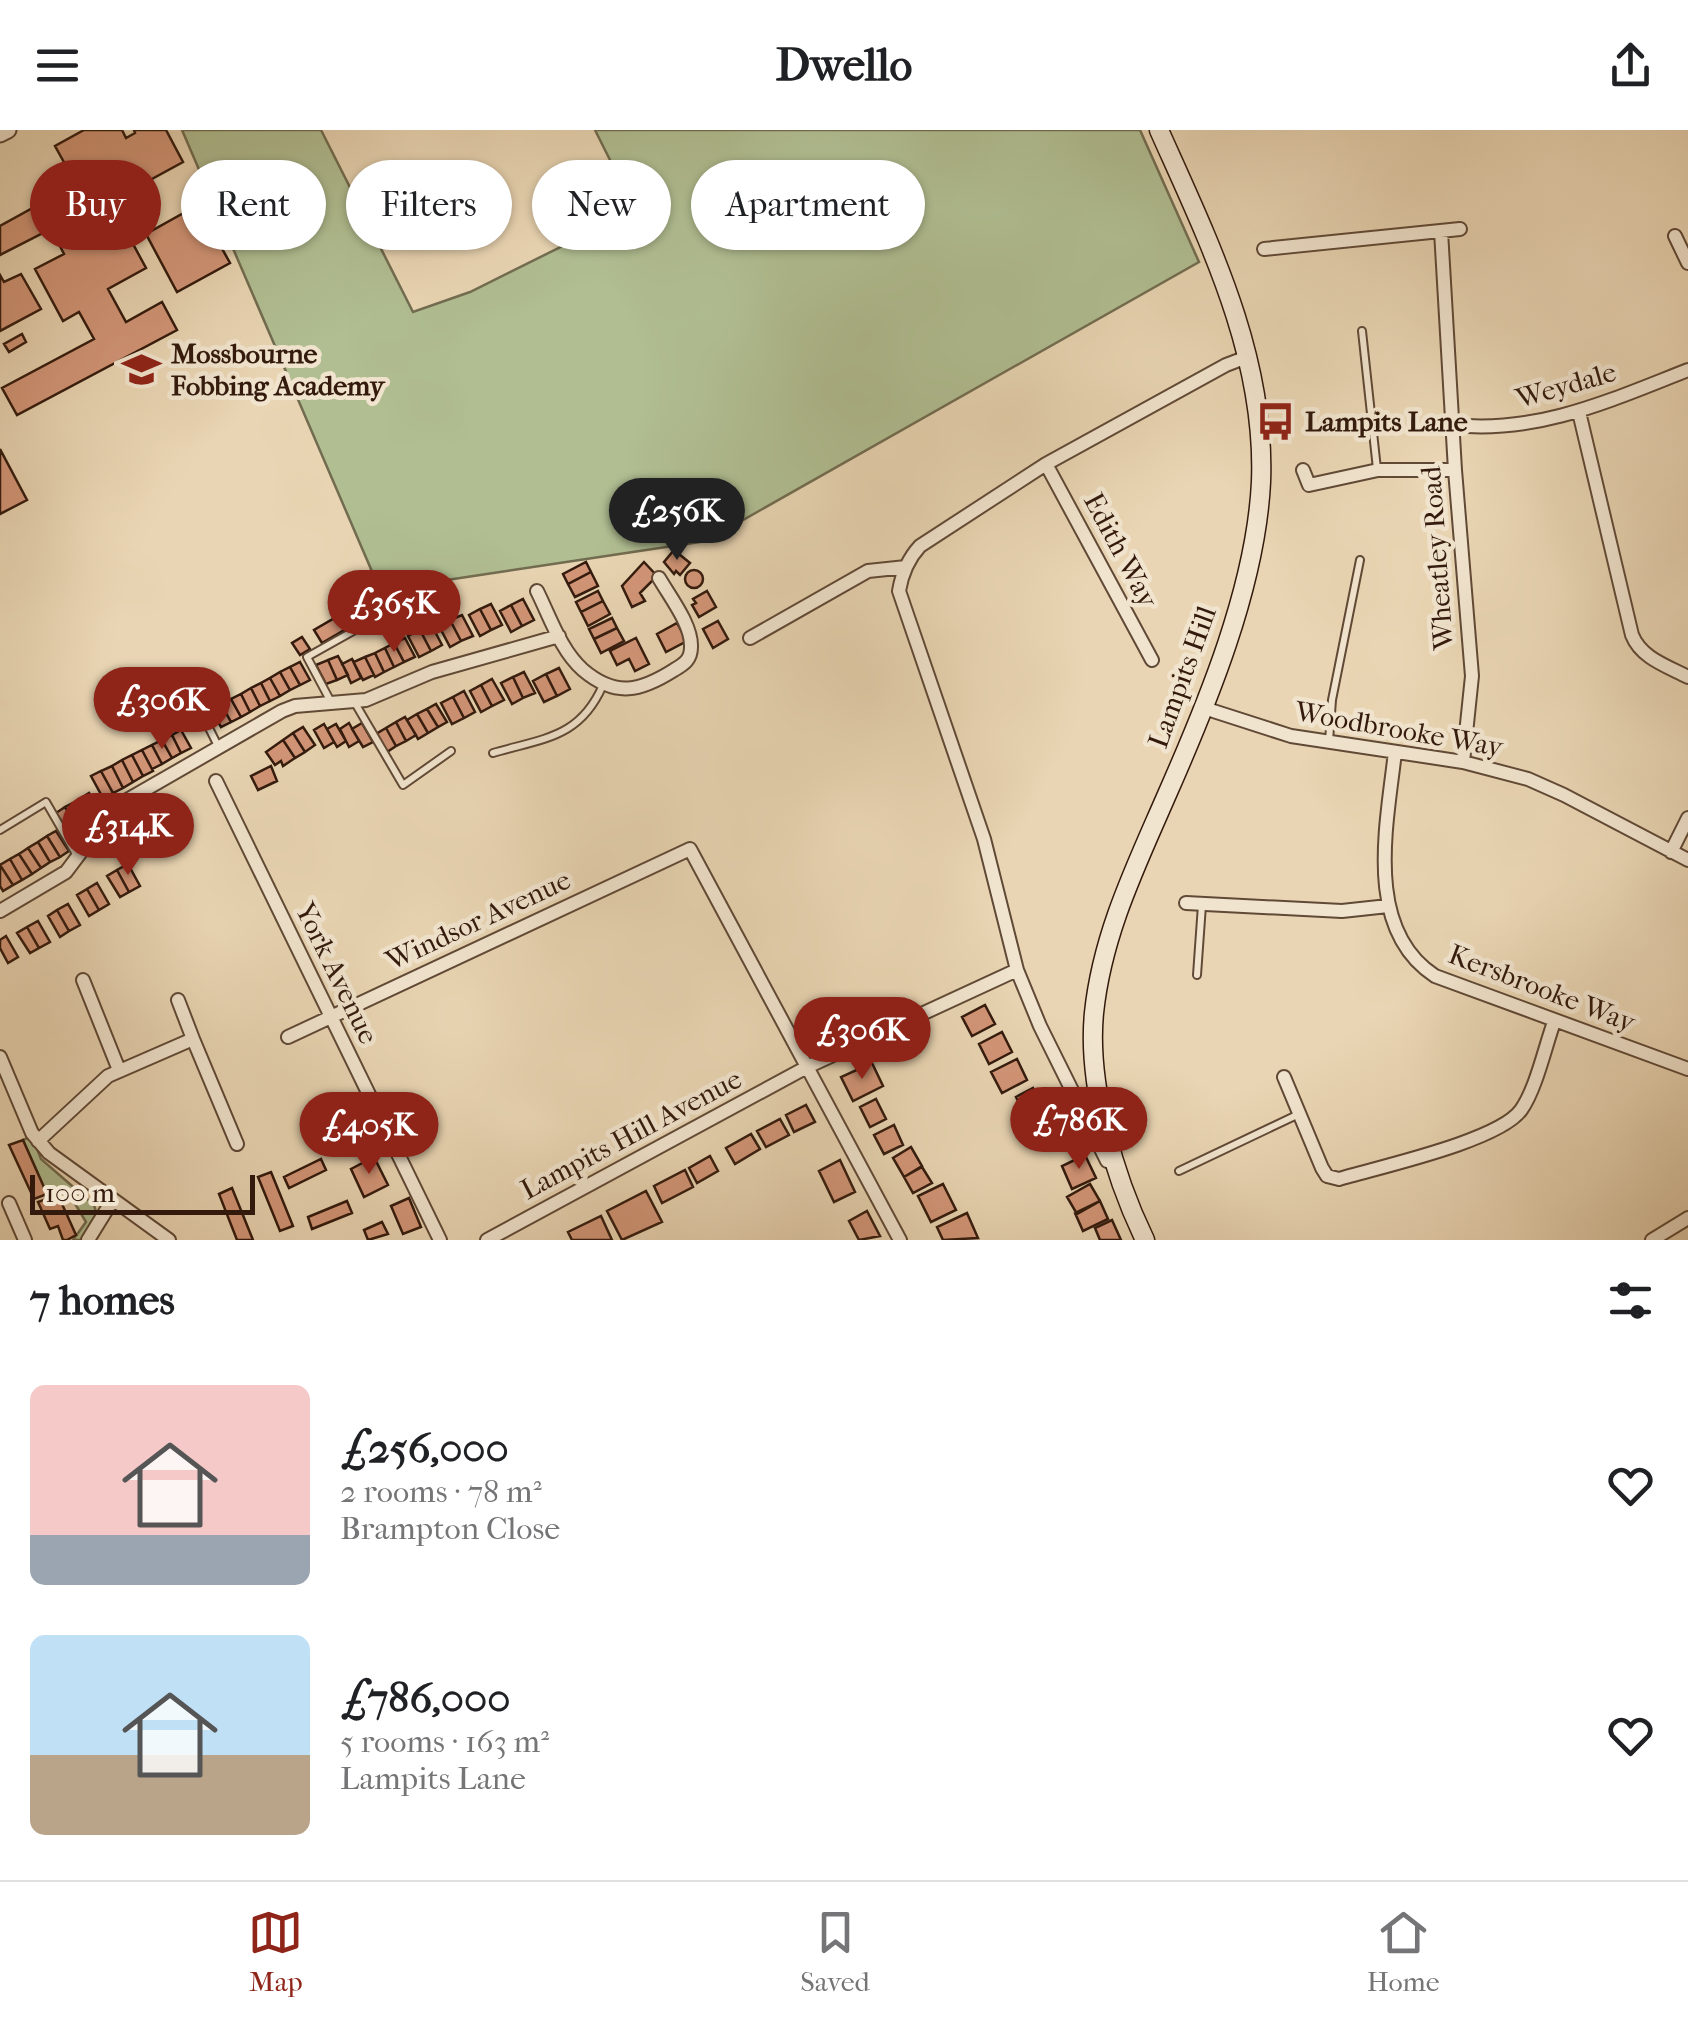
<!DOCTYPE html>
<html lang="en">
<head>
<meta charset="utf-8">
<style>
  :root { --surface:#fff; --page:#f2f2f2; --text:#202124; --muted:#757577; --line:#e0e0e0; --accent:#8f2418 }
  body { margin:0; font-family:"IM FELL French Canon",serif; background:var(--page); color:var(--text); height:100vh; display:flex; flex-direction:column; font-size:38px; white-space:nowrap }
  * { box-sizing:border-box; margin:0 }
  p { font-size:32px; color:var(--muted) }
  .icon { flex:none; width:55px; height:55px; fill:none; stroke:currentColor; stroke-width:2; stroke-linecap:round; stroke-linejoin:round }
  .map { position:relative; height:1110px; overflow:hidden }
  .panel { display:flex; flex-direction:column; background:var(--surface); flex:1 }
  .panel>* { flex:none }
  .hud { position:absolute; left:30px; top:30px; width:1000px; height:90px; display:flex; gap:20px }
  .scale { position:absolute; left:30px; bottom:25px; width:225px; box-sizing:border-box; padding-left:10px; border:5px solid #331a0d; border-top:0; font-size:28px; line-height:35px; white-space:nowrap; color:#331a0d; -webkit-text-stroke:8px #f1e4ce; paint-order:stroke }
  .price { position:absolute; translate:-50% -85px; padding:0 22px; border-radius:35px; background:var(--accent); color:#fff; font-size:32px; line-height:65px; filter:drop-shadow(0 2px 5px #0008) }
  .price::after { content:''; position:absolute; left:50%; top:60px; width:30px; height:22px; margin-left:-15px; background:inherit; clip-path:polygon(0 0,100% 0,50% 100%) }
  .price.current { background:#222; color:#fff }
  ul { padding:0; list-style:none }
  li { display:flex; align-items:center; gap:30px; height:250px; padding:0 30px }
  li span { display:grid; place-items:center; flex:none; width:280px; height:200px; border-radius:15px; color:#555 }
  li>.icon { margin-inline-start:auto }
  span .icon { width:120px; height:120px; fill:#fffc; stroke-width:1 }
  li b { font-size:42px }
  h2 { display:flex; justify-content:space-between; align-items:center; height:120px; padding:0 30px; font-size:42px }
  .tag { padding:0 35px; border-radius:45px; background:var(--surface); box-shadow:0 2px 8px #0004; font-size:35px; line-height:90px }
  .tag.current { background:var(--accent); color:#fff }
  header { display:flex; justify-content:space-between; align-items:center; height:130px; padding:0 30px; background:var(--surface); font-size:45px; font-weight:700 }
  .tabs { display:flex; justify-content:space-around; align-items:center; height:140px; border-top:2px solid var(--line); background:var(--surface); font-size:28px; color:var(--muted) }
  .tabs a { display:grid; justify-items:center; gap:5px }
  .tabs .current { color:var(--accent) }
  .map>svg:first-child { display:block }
  .green { fill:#b0be92; stroke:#726c50; stroke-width:2.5 }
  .building { fill:#d39678; stroke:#331a0d; stroke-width:2.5 }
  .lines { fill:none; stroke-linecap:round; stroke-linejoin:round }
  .service-casing { stroke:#604936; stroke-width:10 }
  .minor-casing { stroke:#604936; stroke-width:16 }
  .tertiary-casing { stroke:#604936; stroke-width:19 }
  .secondary-casing { stroke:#331a0d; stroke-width:21 }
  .service { stroke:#f1e4ce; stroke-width:6 }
  .minor { stroke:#f1e4ce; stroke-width:12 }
  .tertiary { stroke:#f1e4ce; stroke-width:15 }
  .secondary { stroke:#f1e4ce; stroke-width:18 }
  .labels { text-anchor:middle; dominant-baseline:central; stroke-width:9; stroke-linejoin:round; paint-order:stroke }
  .poi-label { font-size:28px; font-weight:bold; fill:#331a0d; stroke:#f1e4ce; text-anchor:start }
  .street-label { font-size:28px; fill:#331a0d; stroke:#f1e4ce }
</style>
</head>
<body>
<header><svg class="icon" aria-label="menu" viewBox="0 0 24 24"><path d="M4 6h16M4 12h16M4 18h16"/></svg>Dwello<svg class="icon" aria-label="share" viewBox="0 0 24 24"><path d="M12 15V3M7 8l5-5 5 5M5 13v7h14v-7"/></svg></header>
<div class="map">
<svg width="1688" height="1110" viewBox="0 0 1688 1110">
  <rect width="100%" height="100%" fill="#e9d5b3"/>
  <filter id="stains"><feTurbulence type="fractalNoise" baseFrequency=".002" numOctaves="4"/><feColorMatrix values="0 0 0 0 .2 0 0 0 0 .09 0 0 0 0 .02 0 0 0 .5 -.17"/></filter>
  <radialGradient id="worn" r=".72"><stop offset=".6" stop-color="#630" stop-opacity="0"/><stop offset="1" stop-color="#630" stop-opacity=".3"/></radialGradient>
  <path class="green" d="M182,0H321L413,182L470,162L635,80L595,0H1140L1199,132L706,411L380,460Z
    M32,1006L41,1029L94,1075L98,1089L87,1110H73L86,1092L65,1057L47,1064L23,1010Z"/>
  <path class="building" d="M84,0H122L126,8L135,3L134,0H166L183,32L141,55L150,71L128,83L119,67L93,81L103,100L120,90L146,138L108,159L126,192L162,172L177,200L17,285L2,258L94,209L79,182L63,191L35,139L64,124L51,99L0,125V96L76,54L55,16Z
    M198,75L230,133L177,162L146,104Z
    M21,144L41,179L0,201V145L4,152Z
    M22,204L26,212L9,222L4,214Z
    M0,319L27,370L0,384Z
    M674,420L690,433L680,445L676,441L674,444L664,432Z
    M586,432L591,442L568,454L563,444Z
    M644,432L657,446L640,463L645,471L632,477L622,456Z
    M685 449a9 9 0 1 1 18 0a9 9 0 1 1-18 0Z
    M591,442L598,456L575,467L568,454Z
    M401,460L407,472L395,477L389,466Z
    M598,461L603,471L581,482L576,472Z
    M707,461L716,477L699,487L692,475L696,473L693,469Z
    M374,465L382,478L322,513L314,500Z
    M523,469L534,490L522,496L511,475Z
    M603,471L610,484L588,496L581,482Z
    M491,474L502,495L491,500L480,479Z
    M511,475L522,496L511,502L500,481Z
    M480,479L491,500L480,506L469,485Z
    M462,485L473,506L461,511L450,490Z
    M612,488L617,498L594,509L589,499Z
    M450,490L461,511L450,517L439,496Z
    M718,491L728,509L713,518L703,499Z
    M677,493L687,511L666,522L657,504Z
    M431,494L442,515L431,521L420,500Z
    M617,498L624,511L601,523L594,509Z
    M420,500L431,521L419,527L408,506Z
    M302,507L310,519L300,525L292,513Z
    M405,508L415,527L404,532L394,513Z
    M636,508L649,534L635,541L629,529L617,535L610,521Z
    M394,513L404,532L394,537L385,518Z
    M385,518L394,537L384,542L375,523Z
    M375,523L384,542L375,547L365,527Z
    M338,526L348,545L337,550L328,530Z
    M365,527L374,545L363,550L352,529L354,532Z
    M352,529L361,548L351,553L341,531L342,534Z
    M328,530L337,550L326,554L316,535Z
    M300,532L310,550L300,555L290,537Z
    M290,537L300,555L290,560L280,542Z
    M559,538L570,559L557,566L546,544Z
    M280,542L290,560L280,566L270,548Z
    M524,542L535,563L523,568L513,547Z
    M546,544L557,566L544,572L533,551Z
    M513,547L523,568L512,574L501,553Z
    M270,548L280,566L270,571L261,553Z
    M492,549L504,570L492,576L481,555Z
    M261,553L270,571L260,576L251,558Z
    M481,555L492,576L481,582L470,561Z
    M251,558L260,576L250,582L241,564Z
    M464,561L475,582L464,588L453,567Z
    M241,564L250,582L241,587L231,569Z
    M453,567L464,588L452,594L441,573Z
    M231,569L241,587L231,592L221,574Z
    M221,574L231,592L221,597L211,580Z
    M436,574L447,592L438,597L427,579Z
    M427,579L438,597L428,603L417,584Z
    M417,584L428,603L418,609L407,590Z
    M405,587L416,605L406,611L396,592Z
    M396,592L406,611L396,616L386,598Z
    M349,593L359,611L349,617L340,599Z
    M362,593L373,612L363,617L352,599Z
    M324,594L334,612L324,618L314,600Z
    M336,594L346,611L337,617L327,599Z
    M303,597L315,615L305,622L293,603Z
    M386,598L396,616L387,622L376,604Z
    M181,600L191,618L181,623L172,605Z
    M293,603L305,622L295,628L283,610Z
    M172,605L181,623L172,628L162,610Z
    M162,610L172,628L162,634L152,615Z
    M283,610L295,628L283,636L281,631L275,635L266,622Z
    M152,615L162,634L152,639L142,620Z
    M142,620L153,641L143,646L132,625Z
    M132,625L143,646L133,652L122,630Z
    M122,630L133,652L123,658L112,636Z
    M112,636L123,658L113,663L101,641Z
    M271,636L277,651L258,660L251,646Z
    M101,641L113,663L103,668L91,646Z
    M89,663L100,681L86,690L75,672Z
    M75,672L86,690L76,695L65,677Z
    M65,677L76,695L67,701L56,683Z
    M56,701L69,721L60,727L47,706Z
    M47,706L60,727L50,732L38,712Z
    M38,712L50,732L41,738L28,718Z
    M28,718L41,738L32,744L19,724Z
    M19,724L32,744L22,750L10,729Z
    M10,729L22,750L13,755L0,735Z
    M128,734L140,756L129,762L117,740Z
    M0,735L13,755L3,761L0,756Z
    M117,740L129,762L120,767L107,746Z
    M97,753L109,774L99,780L87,759Z
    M87,759L99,780L89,786L77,765Z
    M68,774L80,795L69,801L57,780Z
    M57,780L69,801L60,807L48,786Z
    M38,791L50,812L39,818L27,797Z
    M27,797L39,818L30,823L17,803Z
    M6,806L18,827L8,833L0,818V810Z
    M985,875L995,894L972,906L962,887Z
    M1002,902L1012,922L989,934L979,914Z
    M1017,929L1027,950L1002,963L991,942Z
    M872,933L883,956L853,971L841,947Z
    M1033,958L1046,983L1029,992L1016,967Z
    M876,969L886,989L870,997L860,977Z
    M806,975L815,992L794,1002L786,985Z
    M1061,984L1073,1008L1056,1016L1044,992Z
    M780,989L789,1005L766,1017L757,1001Z
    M894,995L903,1015L884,1024L874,1005Z
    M751,1004L760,1019L735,1034L726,1018Z
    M23,1010L47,1064L34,1069L9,1015Z
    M911,1017L922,1036L904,1047L893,1028Z
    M1085,1025L1096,1048L1072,1059L1062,1036Z
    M710,1026L718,1041L697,1053L689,1038Z
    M374,1027L388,1055L364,1067L351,1039Z
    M321,1029L326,1040L289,1058L284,1047Z
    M840,1030L855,1062L834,1072L819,1041Z
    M922,1037L932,1053L913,1063L904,1047Z
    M685,1040L693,1057L662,1073L654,1056Z
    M271,1042L293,1096L280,1101L258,1047Z
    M943,1054L956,1080L931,1092L918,1066Z
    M1090,1054L1100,1071L1077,1084L1067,1067Z
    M232,1058L253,1110H237L219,1064Z
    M646,1061L662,1092L622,1110L607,1081Z
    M58,1065L76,1105L67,1110H63L58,1096L50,1099L38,1072Z
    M409,1068L421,1097L403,1104L391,1076Z
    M347,1071L352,1083L312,1099L308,1087Z
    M1100,1071L1108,1089L1083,1101L1075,1083Z
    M867,1081L880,1106L859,1110L849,1091Z
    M967,1083L978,1108L943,1110L937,1097Z
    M601,1086L612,1110H572L568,1102Z
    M1112,1090L1121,1110H1100L1095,1098Z
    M382,1092L388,1104L368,1110L364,1100Z"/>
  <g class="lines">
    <defs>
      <path id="service" d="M1362,201L1377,339
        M331,572L307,527L382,485
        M355,573L403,655L451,621
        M188,595L203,586L219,618
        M1329,611L1332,570L1360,430
        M493,623C544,608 580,608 603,555
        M0,700L46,672L76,724
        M1197,845L1202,775
        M1179,1041L1299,984"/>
      <path id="minor" d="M1441,101L1455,340L1472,546L1463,632
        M1675,106L1688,133
        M1264,119L1460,99
        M1579,282L1632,505C1641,528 1667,536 1688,547
        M1454,295C1538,304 1611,270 1688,240
        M1046,334L1152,530
        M1303,340L1309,355L1378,340H1455
        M537,461C550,487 561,521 583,540C616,568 641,561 674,540C684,534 691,530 691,517C692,495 670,467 659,448
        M750,508L868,441L906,437
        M1204,578L1291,606L1463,632L1528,649L1564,665L1688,730
        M1395,622C1387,694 1363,799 1435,846L1688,939
        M216,651L440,1110
        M1671,722L1688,688
        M1186,773L1342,781L1388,776
        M0,781L66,742L115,677L282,581L295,576L366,570L432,542L559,506
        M83,850L119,940
        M288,907L690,719L900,1110
        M193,909L237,1014
        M0,927L32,1003L49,1023L169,1110
        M1284,947L1322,1038L1327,1046L1339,1049C1379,1037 1499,1011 1521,980C1536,959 1545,917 1554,892
        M38,1011L108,946L193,909L178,870
        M1107,1031L1040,896L1017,840L984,709L899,461C902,443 908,429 920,416L1046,334L1226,235L1247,227
        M9,1073L25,1110
        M88,1110L112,1071
        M487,1110L807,937L1017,840
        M1652,1110L1688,1088"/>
      <path id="tertiary" d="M0,4L8,0"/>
      <path id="secondary" d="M1145,1110C1114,1046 1087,954 1094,883C1102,806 1134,740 1165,669C1207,574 1256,457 1261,352C1266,226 1209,112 1159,0"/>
    </defs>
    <use href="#service" class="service-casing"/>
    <use href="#minor" class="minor-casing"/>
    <use href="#tertiary" class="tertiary-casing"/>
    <use href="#secondary" class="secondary-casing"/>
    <use href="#service" class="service"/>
    <use href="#minor" class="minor"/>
    <use href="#tertiary" class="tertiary"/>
    <use href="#secondary" class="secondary"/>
  </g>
  <defs>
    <symbol id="school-bare" viewBox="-9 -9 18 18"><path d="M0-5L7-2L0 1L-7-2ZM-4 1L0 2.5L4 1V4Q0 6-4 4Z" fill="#8f2418" stroke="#f1e4ce" stroke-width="2.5" paint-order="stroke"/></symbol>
    <symbol id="bus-bare" viewBox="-9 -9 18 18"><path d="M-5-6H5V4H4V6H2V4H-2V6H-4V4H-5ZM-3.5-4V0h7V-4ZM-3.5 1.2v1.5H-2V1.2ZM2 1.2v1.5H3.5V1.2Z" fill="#8f2418" stroke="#f1e4ce" stroke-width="2.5" paint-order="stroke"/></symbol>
  </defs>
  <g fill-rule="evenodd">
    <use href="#school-bare" x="114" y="212" width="55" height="55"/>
    <use href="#bus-bare" x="1248" y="264" width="55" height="55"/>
  </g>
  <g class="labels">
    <g class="poi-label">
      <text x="171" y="223">Mossbourne<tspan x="171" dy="32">Fobbing Academy</tspan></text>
      <text x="1305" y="291">Lampits Lane</text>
    </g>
    <g class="street-label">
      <text transform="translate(1566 255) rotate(-16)">Weydale</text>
      <text transform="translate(1121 420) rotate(62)">Edith Way</text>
      <text transform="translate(1437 428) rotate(-94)">Wheatley Road</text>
      <text transform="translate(1182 547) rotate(-70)">Lampits Hill</text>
      <text transform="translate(1399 599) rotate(10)">Woodbrooke Way</text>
      <text transform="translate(478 790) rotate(-25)">Windsor Avenue</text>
      <text transform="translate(337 843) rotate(64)">York Avenue</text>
      <text transform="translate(1542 858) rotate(21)">Kersbrooke Way</text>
      <text transform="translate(631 1004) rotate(-28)">Lampits Hill Avenue</text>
    </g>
  </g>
  <rect width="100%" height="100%" filter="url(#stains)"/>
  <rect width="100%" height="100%" fill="url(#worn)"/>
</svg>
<div class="scale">100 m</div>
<b class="price current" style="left:677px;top:433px">£256K</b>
<b class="price" style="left:394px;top:525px">£365K</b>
<b class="price" style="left:162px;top:622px">£306K</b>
<b class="price" style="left:128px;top:748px">£314K</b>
<b class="price" style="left:862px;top:952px">£306K</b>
<b class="price" style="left:1079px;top:1042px">£786K</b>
<b class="price" style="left:369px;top:1047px">£405K</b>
<div class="hud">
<a class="tag current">Buy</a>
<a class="tag">Rent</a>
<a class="tag">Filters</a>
<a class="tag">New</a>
<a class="tag">Apartment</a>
</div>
</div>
<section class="panel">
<h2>7 homes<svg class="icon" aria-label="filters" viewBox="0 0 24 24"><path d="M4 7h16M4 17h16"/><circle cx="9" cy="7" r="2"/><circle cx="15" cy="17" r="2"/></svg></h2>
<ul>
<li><span style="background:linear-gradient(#f6c9c9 75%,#9aa5b1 0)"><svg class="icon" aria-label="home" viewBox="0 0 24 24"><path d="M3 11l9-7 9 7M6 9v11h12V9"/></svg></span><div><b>£256,000</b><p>2 rooms · 78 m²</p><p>Brampton Close</p></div><svg class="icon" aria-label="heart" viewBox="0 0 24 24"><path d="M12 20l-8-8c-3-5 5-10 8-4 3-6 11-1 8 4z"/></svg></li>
<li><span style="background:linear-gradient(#bfe0f5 60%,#b9a48a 0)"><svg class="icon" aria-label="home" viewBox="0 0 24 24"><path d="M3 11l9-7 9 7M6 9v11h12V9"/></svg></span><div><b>£786,000</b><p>5 rooms · 163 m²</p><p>Lampits Lane</p></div><svg class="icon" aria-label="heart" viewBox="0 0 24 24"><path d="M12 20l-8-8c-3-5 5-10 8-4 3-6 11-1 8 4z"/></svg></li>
</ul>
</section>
<nav class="tabs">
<a class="current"><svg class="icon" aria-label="map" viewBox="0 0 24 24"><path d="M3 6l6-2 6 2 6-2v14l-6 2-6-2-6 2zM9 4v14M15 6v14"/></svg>Map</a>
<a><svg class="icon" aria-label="saved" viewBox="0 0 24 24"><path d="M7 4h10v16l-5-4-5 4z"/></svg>Saved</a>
<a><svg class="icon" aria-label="home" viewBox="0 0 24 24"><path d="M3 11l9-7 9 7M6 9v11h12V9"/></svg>Home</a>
</nav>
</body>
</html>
